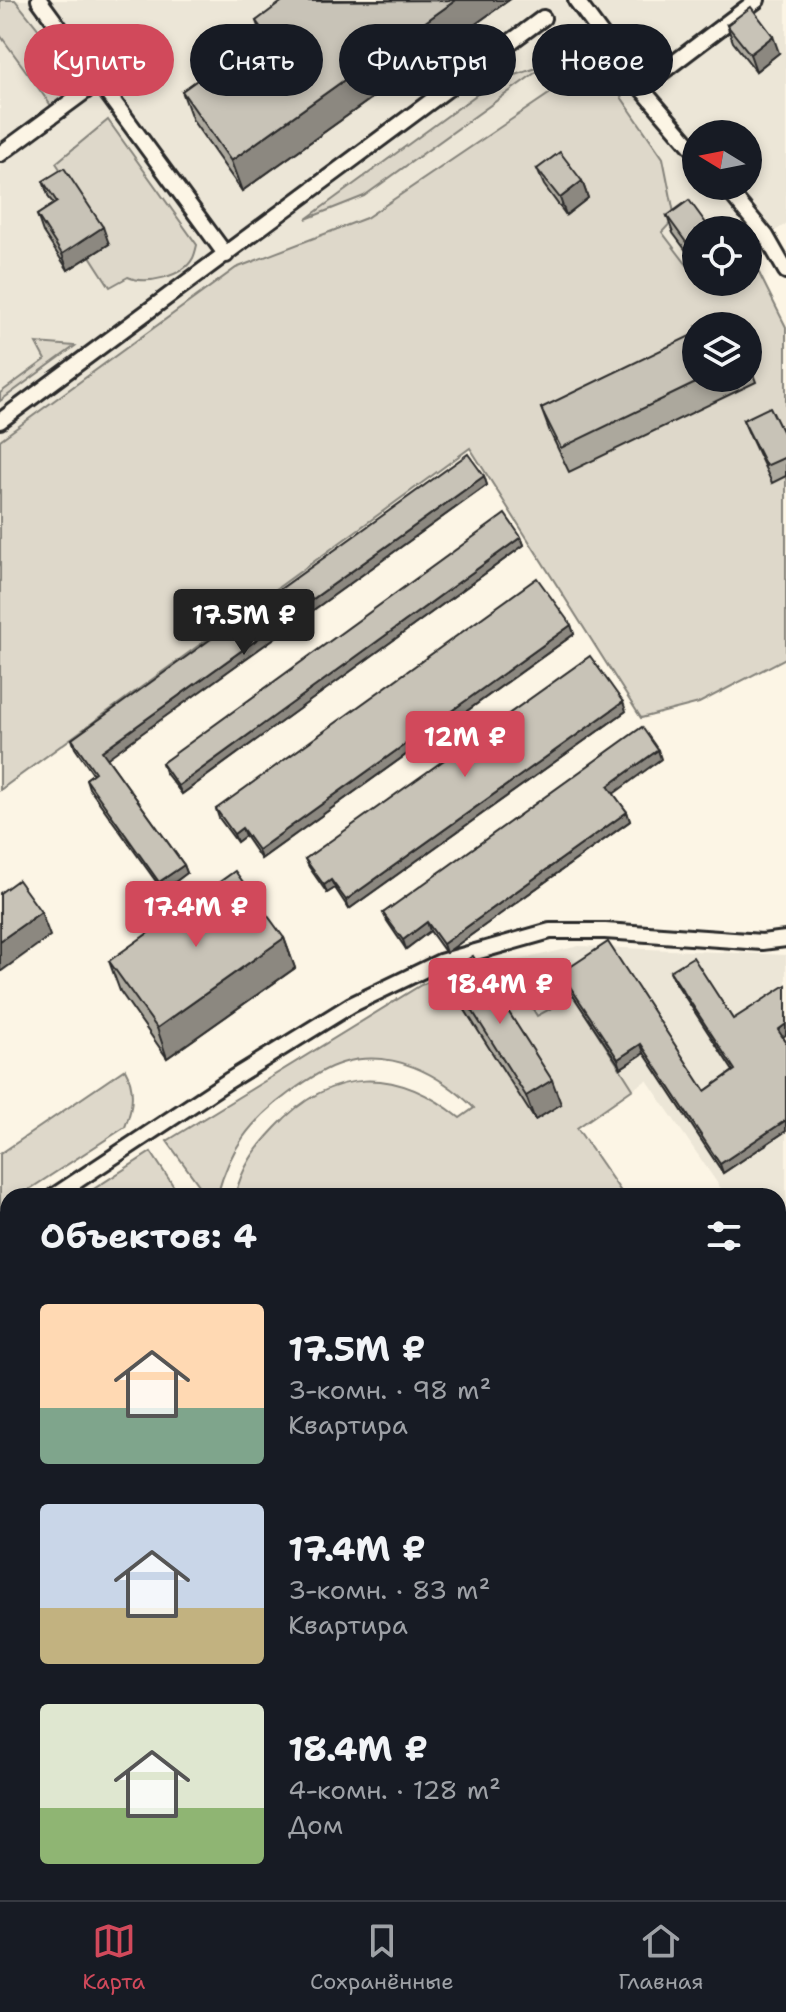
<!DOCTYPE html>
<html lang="ru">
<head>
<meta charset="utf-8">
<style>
  :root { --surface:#171b24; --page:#20242c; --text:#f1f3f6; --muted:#9ea1a6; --line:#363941; --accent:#d1495b }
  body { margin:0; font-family:"Shantell Sans",sans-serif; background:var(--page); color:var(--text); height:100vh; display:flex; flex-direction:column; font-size:30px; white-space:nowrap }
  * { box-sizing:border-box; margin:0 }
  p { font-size:26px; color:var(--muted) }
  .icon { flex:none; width:44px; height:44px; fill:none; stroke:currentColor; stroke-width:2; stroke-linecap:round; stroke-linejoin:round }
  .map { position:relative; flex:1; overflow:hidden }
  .panel { position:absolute; left:0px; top:1188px; width:786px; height:712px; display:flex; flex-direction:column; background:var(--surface); border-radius:24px 24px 0 0; box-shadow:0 4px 12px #0003 }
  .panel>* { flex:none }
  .banner { position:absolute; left:24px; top:24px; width:738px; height:72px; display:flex; gap:16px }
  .needle { width:52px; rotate:280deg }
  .buttons { position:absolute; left:682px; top:120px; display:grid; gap:16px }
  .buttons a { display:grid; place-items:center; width:80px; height:80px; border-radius:50%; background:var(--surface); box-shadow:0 4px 12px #0003; font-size:40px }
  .price { position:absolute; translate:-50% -68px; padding:0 18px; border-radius:8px; background:var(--accent); color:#fff; font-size:26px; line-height:52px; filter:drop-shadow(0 2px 4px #0008) }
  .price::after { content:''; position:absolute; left:50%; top:48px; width:24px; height:18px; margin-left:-12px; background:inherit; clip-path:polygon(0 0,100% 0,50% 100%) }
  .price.selected { background:#222; color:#fff }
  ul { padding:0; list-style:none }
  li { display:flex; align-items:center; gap:24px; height:200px; padding:0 40px }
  li span { display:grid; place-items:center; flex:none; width:224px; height:160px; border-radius:8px; color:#555 }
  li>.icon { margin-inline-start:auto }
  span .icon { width:96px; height:96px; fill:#fffc; stroke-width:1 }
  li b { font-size:34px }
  h2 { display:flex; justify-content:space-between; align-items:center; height:96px; padding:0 40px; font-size:34px }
  .chip { padding:0 28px; border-radius:36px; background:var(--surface); box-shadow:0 4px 12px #0003; font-size:28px; line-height:72px }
  .chip.selected { background:var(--accent); color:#fff }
  .menu { display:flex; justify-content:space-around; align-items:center; height:112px; border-top:2px solid var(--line); background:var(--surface); font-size:22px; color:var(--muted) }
  .menu a { display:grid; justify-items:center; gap:4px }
  .menu .selected { color:var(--accent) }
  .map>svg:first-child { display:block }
  .built { fill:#ece6d7; fill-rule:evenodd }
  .green { fill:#ded8ca; stroke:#84827a; stroke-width:2; fill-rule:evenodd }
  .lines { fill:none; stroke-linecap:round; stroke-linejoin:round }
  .lane-casing { stroke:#2b2b2b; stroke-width:20 }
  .lane { stroke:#fcf5e5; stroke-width:14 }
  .wall { fill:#aca89d; stroke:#2b2b2b; stroke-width:2 }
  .shaded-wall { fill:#8c8880; stroke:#2b2b2b; stroke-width:2 }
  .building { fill:#c8c3b7; stroke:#2b2b2b; stroke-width:2 }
</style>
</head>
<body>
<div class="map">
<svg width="786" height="1900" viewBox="0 0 786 1900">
  <rect width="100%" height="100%" fill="#fcf5e5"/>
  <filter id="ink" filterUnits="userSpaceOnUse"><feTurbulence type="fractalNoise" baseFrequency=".0125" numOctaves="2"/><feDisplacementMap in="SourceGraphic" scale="16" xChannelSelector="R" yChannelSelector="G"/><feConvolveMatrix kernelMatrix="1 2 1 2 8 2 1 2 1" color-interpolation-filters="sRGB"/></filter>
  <g filter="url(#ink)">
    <path class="built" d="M0,0H786V224L748,248V230H696V282H748V251V326H696L470,448L0,790ZM696,134H748V186H696Z
      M579,946L786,955V1468L778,1455V1196H726L647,1080L633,1089L573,996L537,1016L506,963Z"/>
    <path class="green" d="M0,0H15L79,80L73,93L52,107L0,35Z
      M546,65L364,196L306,219L494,82Z
      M608,78L663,158L675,218L662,232L696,277V282L702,284L705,282H748V251L786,327V443L772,483L786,476V658L699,703L641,718L470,448L0,790V440L236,268L366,218L552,92ZM696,326H748V366L755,382L550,432L696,361Z
      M108,120L197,245C196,249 195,254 193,258C183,277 146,285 128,277L110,287L90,256L109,243L56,163Z
      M36,343L75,346L0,401V393L45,360Z
      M506,963L537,1016L574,996L633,1089L577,1128L624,1196H235C242,1167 255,1149 275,1128C332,1066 397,1067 460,1118L474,1108C440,1074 392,1048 342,1063C324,1068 304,1082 289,1093C249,1122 230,1149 217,1196H207L167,1141L421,985L474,964Z
      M125,1069C135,1087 133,1108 125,1127L19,1196H8V1203L0,1208V1154Z
      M151,1152L180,1196H83Z
      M0,1336L8,1348V1428L0,1434Z
      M778,1455L786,1468V1900H455L449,1892H778Z"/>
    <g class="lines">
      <defs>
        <path id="lane" d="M39,0L226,255
          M576,0L641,88
          M696,152L641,88L757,0
          M0,154L99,81
          M725,186L766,236L786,271
          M0,421L543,18
          M54,1196L228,1081L351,1005L440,962L550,931H605L762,942L786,939
          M0,1231L8,1226
          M0,1315L8,1326
          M0,1455L8,1448
          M0,1508L8,1519
          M236,1892L242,1900
          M428,1892L434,1900
          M338,1900L349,1892"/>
      </defs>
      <use href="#lane" class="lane-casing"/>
      <use href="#lane" class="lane"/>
    </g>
    <path class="wall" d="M309,0H509L242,191L193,121L182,91L261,35L256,21Z
      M727,25L779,53L756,71L733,42Z
      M537,169L582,181L588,198L566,215L544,185Z
      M43,181L109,244L68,270L43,232L37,215L54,204L49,198Z
      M667,216L696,230V264L673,233Z
      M748,361L756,382L569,472L550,432L541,408L696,378H748Z
      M743,420L786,439V476L772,483L750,436Z
      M484,476L487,485L107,758L184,865L187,873L163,891L89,788L86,779L93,774L75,748L72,739Z
      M521,537L524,545L182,794L165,772L162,763Z
      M571,625L574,634L261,859L245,836L237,842L219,818L216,809Z
      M626,711L349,909L335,888L327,893L309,867L305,859Z
      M661,759L613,793L627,812L630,821L446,953L430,931L406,949L387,921L383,913Z
      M284,938L295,968L167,1058L120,991L109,961Z
      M670,971L733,1019L783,1037L786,1042V1131L723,1173L644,1053L621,1068L564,982L561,973L705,1091L733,1071L674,980Z
      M448,972L561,1104L535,1120L456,996Z
      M786,1243V1329L778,1317V1248Z"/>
    <path class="shaded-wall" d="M456,0H509L242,191L231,161Z
      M773,36L779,53L756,71L750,54Z
      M582,181L588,198L566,215L560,198Z
      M103,227L109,244L68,270L62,254Z
      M484,476L487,485L105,760L102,751Z
      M521,537L524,545L182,794L178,786Z
      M571,625L574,634L261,859L258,850Z
      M623,702L626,711L349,909L346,900Z
      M658,750L661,759L612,795L608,786Z
      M627,812L630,821L446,953L443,944Z
      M242,828L245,836L237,842L234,834Z
      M184,865L187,873L163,891L159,882Z
      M331,880L335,888L327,893L324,885Z
      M41,912L50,936L0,972V941Z
      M427,922L430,931L406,949L403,940Z
      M284,938L295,968L167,1058L157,1028Z
      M786,1024V1035L781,1038L778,1030Z
      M641,1044L644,1053L621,1068L618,1059Z
      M552,1080L561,1104L535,1120L526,1096Z
      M786,1120V1131L723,1173L720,1164Z
      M8,1639V1677L0,1675V1645Z
      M8,1847V1885L0,1891V1853Z"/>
    <path class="building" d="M284,0L308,1L456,0L231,161L182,91L264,32L256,21Z
      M751,7L773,36L750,54L727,25Z
      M560,152L582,181L560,198L537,169Z
      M64,168L103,227L62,254L37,215L57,202L43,181Z
      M689,200L711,230H696V256L667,216Z
      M727,318L731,326H710Z
      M696,333V378H706L561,448L541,408Z
      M770,407L786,439V457L766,466L743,420Z
      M468,454L484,476L102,751L184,865L159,882L86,779L95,772L72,739Z
      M505,514L521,537L178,786L162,763Z
      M537,578L571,625L258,850L242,828L234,834L216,809Z
      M590,656L623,702L346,900L331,880L324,885L305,859Z
      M642,727L658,750L608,786L627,812L443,944L427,922L403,940L383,913Z
      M235,871L284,938L157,1028L109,961Z
      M18,880L41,912L0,941V893Z
      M608,942L705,1091L735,1070L670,971L693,957L733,1019L786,985V1024L778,1030L786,1042V1120L720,1164L641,1044L618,1059L561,973Z
      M473,956L552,1080L526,1096L448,972Z
      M786,1243V1325L778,1313V1248Z
      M778,1402L786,1414V1464L778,1451Z
      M0,1532L8,1542V1639L0,1645Z
      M8,1654V1847L0,1853V1660Z
      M108,1892H232L238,1900H106L103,1896Z"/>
  </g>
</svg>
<div class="buttons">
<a><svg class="needle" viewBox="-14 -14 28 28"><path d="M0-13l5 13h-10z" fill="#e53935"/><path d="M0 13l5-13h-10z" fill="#9ea1a6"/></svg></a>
<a><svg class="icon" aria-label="locate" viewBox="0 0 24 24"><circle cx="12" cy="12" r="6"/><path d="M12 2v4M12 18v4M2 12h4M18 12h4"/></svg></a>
<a><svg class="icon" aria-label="layers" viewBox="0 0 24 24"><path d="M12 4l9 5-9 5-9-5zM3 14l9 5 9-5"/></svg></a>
</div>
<b class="price selected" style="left:244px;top:657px">17.5M ₽</b>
<b class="price" style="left:465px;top:779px">12M ₽</b>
<b class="price" style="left:196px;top:949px">17.4M ₽</b>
<b class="price" style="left:500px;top:1026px">18.4M ₽</b>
<div class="banner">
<a class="chip selected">Купить</a>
<a class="chip">Снять</a>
<a class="chip">Фильтры</a>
<a class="chip">Новое</a>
</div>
<section class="panel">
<h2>Объектов: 4<svg class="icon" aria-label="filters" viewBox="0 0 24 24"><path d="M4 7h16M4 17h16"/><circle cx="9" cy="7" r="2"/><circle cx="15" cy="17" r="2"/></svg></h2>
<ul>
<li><span style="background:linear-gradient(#ffd9b3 65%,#7fa58c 0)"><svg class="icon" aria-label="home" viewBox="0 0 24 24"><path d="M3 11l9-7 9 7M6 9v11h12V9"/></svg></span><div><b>17.5M ₽</b><p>3-комн. · 98 m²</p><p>Квартира</p></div></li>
<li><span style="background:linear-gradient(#c9d6e8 65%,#c2b280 0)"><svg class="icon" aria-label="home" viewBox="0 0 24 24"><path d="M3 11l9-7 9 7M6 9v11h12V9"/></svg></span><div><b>17.4M ₽</b><p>3-комн. · 83 m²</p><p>Квартира</p></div></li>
<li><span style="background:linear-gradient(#dfe7d0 65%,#8fb573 0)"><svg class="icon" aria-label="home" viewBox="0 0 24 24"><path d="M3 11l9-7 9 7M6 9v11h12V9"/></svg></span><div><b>18.4M ₽</b><p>4-комн. · 128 m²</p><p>Дом</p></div></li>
</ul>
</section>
</div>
<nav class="menu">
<a class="selected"><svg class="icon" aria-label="map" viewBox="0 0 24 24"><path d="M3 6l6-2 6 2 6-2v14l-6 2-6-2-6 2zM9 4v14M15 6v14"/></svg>Карта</a>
<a><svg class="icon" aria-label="saved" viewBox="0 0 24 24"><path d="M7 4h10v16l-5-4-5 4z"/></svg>Сохранённые</a>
<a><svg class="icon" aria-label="home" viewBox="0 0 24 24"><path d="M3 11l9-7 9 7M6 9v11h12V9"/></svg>Главная</a>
</nav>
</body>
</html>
